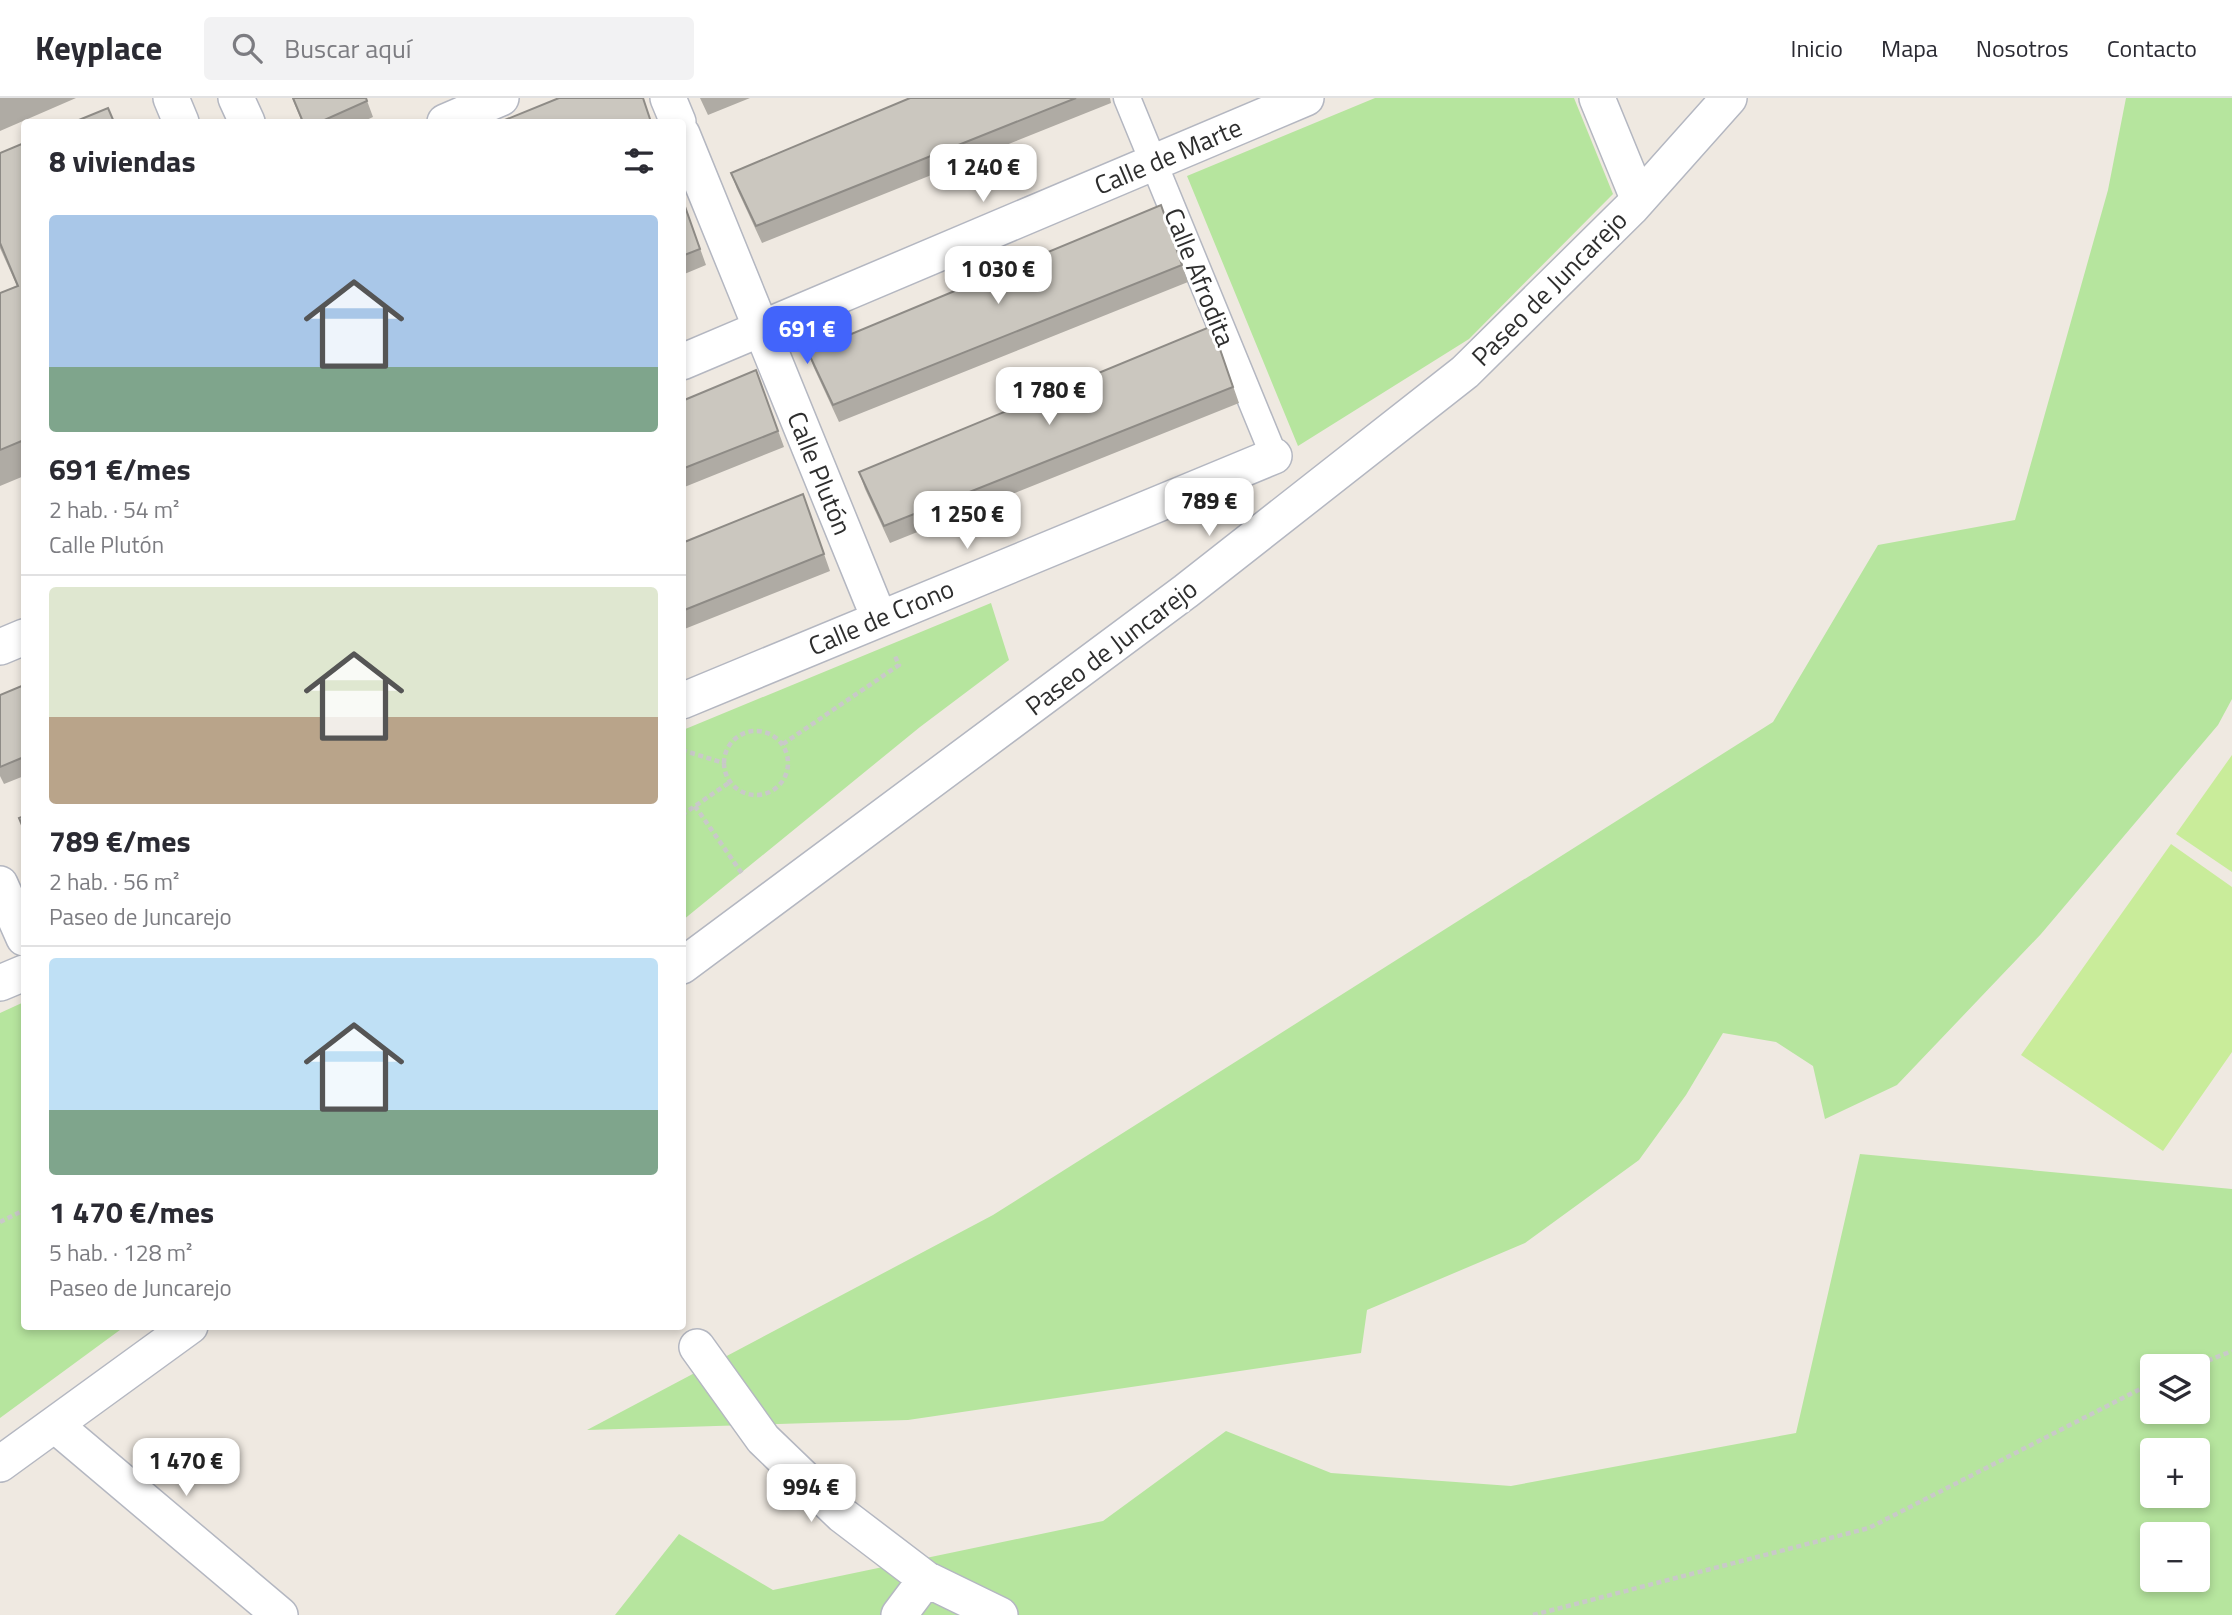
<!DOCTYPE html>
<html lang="es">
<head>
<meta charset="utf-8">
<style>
  :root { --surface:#fff; --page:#f2f2f3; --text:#2b2b33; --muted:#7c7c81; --line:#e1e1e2; --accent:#4264fb }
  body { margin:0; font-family:"Titillium Web",sans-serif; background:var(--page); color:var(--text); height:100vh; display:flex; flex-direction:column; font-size:26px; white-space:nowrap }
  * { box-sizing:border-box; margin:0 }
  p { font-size:23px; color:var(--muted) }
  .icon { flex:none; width:38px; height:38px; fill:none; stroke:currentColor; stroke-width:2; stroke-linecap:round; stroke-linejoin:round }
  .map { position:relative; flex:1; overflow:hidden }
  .details { position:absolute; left:21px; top:21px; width:665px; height:1211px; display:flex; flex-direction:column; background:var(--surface); border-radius:7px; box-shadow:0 4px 10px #0003 }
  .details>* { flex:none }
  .controls { position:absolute; left:2140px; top:1256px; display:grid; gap:14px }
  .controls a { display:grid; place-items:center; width:70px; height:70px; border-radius:7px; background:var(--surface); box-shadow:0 4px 10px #0003; font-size:35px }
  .price { position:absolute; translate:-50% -60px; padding:0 16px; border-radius:14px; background:#fff; color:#222; font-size:23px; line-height:46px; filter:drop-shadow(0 2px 4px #0008) }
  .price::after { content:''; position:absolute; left:50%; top:42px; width:21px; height:16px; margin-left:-10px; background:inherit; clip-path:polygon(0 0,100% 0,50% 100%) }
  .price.current { background:var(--accent); color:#fff }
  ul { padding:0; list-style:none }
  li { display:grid; align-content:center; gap:14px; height:371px; padding:0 28px }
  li+li { border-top:2px solid var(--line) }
  li span { display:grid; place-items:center; height:217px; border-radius:7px; color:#555 }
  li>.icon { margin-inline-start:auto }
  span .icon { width:126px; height:126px; fill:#fffc; stroke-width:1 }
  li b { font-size:30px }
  h2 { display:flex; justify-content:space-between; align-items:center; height:84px; padding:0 28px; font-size:30px }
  header { display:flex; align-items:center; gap:42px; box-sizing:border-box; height:98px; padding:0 35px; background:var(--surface); border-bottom:2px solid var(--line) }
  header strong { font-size:33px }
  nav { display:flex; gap:38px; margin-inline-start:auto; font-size:24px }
  .search { width:490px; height:63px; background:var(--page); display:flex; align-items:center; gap:18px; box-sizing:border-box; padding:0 24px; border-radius:7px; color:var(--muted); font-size:26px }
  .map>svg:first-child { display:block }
  .green { fill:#b6e59e; fill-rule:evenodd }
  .pitch { fill:#c9ec9a }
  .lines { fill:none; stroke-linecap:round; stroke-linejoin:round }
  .pedestrian-casing { stroke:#b4b7c1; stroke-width:29 }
  .minor-casing { stroke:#b4b7c1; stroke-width:38 }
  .path { stroke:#c9c9c9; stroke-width:4.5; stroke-dasharray:5 3.5; stroke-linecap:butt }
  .pedestrian { stroke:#fff; stroke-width:26 }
  .minor { stroke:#fff; stroke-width:35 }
  .wall { fill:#afaba4 }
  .building { fill:#cbc7bf; stroke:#8e8b86; stroke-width:2 }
  .labels { text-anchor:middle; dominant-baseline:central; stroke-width:6; stroke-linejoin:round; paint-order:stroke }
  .street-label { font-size:26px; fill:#2e2e2e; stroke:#fff }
</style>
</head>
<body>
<header>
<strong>Keyplace</strong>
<div class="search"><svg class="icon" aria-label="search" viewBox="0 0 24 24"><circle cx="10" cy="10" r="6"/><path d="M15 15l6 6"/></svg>Buscar aquí</div>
<nav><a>Inicio</a><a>Mapa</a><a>Nosotros</a><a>Contacto</a></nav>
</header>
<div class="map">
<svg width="2232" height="1517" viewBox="0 0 2232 1517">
  <rect width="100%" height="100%" fill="#efe9e1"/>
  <path class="green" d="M1375,0H1574L1613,96L1469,241L1298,348L1187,78Z
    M2126,0H2232V601L2218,627L2041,836L1897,987L1825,1021L1813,968L1776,944L1723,935L1686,997L1639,1062L1525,1145L1367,1212L1361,1255L908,1322L587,1332L993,1117L1773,624L1878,447L2015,422L2108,92Z
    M991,505L1009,562L920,629L683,822V632Z
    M24,904V1228L124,1229L0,1320V915Z
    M1860,1056L2232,1091V1517H615L679,1436L773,1492L1103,1423L1226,1333L1331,1375L1511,1388L1796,1335ZM2152,1269H2198V1314H2152ZM2152,1353H2198V1398H2152ZM2152,1437H2198V1482H2152Z"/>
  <path class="pitch" d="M2232,657V774L2176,736Z
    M2171,746L2232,789V954L2163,1053L2021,957Z"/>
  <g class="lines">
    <defs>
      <path id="pedestrian" d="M1127,0L1274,358"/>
      <path id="minor" d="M171,0L181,24
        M236,0L247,24
        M668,0L678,24
        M1597,0L1638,100
        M445,24L501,0
        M682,36L879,520
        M682,264L1306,0
        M0,549L24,539
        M682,603L1274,358
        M0,786L24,840
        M682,868L1186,493L1465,274L1631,110L1729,0
        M0,885L24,875
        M697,1249L763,1341L842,1417L926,1481L1000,1517
        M55,1327L280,1517
        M0,1366L190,1228
        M899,1517L926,1481"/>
    </defs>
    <use href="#pedestrian" class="pedestrian-casing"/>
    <use href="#minor" class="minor-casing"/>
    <path class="path" d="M724 665a32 32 0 1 1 64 0a32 32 0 1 1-64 0Z
      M783,646L899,567L894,556
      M682,652L724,665
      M695,708L743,777
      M682,717L730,684
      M0,1124L24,1112
      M2192,1269L2232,1253
      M1533,1517L1869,1430L2152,1285"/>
    <use href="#pedestrian" class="pedestrian"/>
    <use href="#minor" class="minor"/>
  </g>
  <path class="wall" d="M0,0H76L0,33Z
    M292,0H366L373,19L362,24H302Z
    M700,0H750L708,17Z
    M910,0H1110L1111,5L762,145L737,91L731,75Z
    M24,45V378L0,388V195L17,188L0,150V55Z
    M682,100L706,167L682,177Z
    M1161,107L1188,184L839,324L814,270L808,254Z
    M1212,228L1239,305L890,445L865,391L859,374Z
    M756,272L784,349L682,390V303Z
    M803,396L830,473L682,532V445Z
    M24,587V678L4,686L0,678V597Z"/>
  <path class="building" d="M293,0H366L367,3L320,24H303Z
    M559,0H643L651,24H500Z
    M910,0H1076L756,128L731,75Z
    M108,10L114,24H74Z
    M24,45V342L0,352V195L18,188L0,145V55Z
    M682,100L700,151L682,158Z
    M1161,107L1182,167L833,307L808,254Z
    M1212,228L1233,289L884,428L859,374Z
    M756,272L778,333L682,371V303Z
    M803,396L824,456L682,513V445Z
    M24,587V659L0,669V597Z
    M24,718V732L19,720Z"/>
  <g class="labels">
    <g class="street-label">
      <text transform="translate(1168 58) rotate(-23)">Calle de Marte</text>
      <text transform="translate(1200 179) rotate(68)">Calle Afrodita</text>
      <text transform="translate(1549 190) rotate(-45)">Paseo de Juncarejo</text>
      <text transform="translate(820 375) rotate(68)">Calle Plutón</text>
      <text transform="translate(881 519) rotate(-23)">Calle de Crono</text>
      <text transform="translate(1111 549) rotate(-37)">Paseo de Juncarejo</text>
    </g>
  </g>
</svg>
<div class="controls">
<a><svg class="icon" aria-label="layers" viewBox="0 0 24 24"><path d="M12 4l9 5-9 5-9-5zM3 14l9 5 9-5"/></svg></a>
<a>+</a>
<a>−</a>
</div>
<b class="price" style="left:983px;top:106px">1 240 €</b>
<b class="price" style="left:998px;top:208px">1 030 €</b>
<b class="price current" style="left:807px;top:268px">691 €</b>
<b class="price" style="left:1049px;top:329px">1 780 €</b>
<b class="price" style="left:1209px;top:440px">789 €</b>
<b class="price" style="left:967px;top:453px">1 250 €</b>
<b class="price" style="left:186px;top:1400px">1 470 €</b>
<b class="price" style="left:811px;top:1426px">994 €</b>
<section class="details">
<h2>8 viviendas<svg class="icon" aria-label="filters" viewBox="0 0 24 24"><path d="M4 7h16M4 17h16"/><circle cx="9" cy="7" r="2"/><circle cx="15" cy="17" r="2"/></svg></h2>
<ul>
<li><span style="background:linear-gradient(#a9c7e8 70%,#7fa58c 0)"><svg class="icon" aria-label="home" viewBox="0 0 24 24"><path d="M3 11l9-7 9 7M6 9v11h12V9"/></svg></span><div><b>691 €/mes</b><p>2 hab. · 54 m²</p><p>Calle Plutón</p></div></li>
<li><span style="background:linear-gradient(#dfe7d0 60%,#b9a48a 0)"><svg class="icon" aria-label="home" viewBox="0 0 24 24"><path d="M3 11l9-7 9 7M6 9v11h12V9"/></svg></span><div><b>789 €/mes</b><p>2 hab. · 56 m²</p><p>Paseo de Juncarejo</p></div></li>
<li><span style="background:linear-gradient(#bfe0f5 70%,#7fa58c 0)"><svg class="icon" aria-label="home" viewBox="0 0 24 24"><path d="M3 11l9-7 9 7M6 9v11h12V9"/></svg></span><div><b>1 470 €/mes</b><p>5 hab. · 128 m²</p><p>Paseo de Juncarejo</p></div></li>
</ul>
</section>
</div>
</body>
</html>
